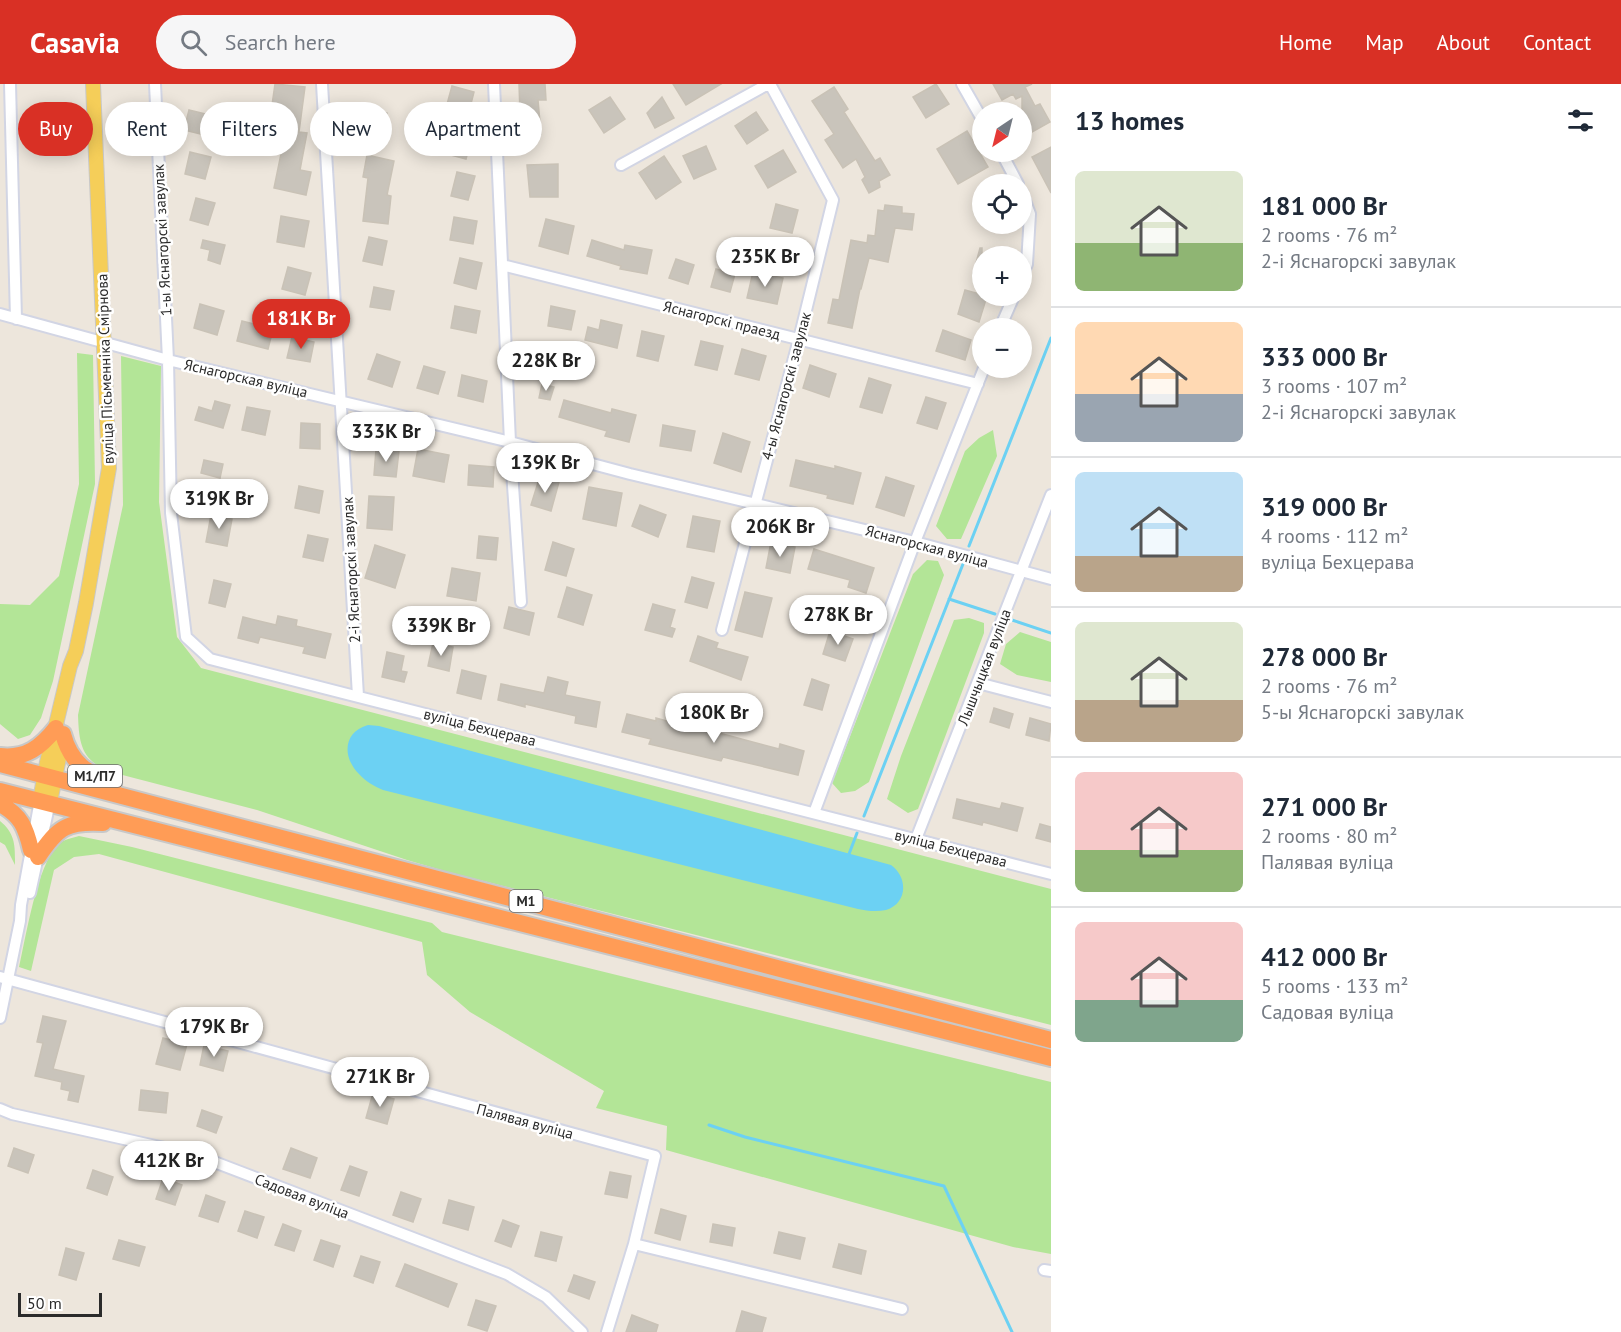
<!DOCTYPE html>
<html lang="en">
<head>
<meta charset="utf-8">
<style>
  :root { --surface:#fff; --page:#f6f6f7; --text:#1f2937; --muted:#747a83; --line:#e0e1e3; --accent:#d93025 }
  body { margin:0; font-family:"PT Sans",sans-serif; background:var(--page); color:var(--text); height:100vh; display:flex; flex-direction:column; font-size:22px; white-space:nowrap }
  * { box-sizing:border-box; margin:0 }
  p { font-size:20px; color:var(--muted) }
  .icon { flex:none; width:33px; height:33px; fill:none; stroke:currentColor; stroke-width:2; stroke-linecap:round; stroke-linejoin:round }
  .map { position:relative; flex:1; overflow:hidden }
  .side { display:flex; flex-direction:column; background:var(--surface); width:570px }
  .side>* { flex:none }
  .top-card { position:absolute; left:18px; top:18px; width:570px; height:54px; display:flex; gap:12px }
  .needle { width:39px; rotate:215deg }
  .controls { position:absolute; left:972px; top:18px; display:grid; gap:12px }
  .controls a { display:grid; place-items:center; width:60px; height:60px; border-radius:50%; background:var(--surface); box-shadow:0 3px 15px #0003; font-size:30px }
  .scale { position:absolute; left:18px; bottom:15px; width:84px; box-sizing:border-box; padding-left:6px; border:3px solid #2b2b2b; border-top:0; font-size:16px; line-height:21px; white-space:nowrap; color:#2b2b2b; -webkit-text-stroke:4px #fff; paint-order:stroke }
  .price { position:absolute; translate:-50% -51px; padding:0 14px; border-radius:21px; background:#fff; color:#222; font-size:20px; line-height:39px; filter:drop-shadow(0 2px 3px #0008) }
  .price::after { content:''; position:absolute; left:50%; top:36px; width:18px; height:14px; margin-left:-9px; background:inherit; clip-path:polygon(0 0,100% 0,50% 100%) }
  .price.on { background:var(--accent); color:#fff }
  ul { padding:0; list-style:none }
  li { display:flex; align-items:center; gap:18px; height:150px; padding:0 24px }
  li+li { border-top:2px solid var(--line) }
  li span { display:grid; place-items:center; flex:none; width:168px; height:120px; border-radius:9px; color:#555 }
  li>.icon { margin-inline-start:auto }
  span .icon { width:72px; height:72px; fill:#fffc; stroke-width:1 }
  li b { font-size:26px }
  h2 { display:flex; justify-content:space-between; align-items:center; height:72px; padding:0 24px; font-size:26px }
  .chip { padding:0 21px; border-radius:27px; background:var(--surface); box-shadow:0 3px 15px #0003; font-size:21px; line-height:54px }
  .chip.on { background:var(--accent); color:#fff }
  header { display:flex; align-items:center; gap:36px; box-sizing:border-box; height:84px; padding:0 30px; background:var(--accent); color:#fff }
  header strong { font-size:28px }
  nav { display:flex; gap:33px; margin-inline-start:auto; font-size:21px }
  .search { width:420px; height:54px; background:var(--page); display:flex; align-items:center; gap:15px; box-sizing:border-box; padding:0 21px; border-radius:33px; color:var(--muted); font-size:22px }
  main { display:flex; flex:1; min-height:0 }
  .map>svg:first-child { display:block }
  .green { fill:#b3e597 }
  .water { fill:#6cd1f3 }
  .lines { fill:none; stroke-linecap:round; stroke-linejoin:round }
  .stream { stroke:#6cd1f3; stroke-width:3 }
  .building { fill:#c9c4bb; stroke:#c9c2b6; stroke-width:1.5 }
  .minor-casing { stroke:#d2d5e4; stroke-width:14 }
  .major-casing { stroke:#c8c8c8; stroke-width:16 }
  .highway-casing { stroke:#c8c8c8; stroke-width:20 }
  .minor { stroke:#fff; stroke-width:10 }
  .major { stroke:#f5ce59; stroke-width:14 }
  .highway { stroke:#ff9c56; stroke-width:16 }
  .labels { text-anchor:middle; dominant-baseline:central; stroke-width:5; stroke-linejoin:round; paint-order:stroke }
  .shield { fill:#fff; stroke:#6b6b6b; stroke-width:1.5 }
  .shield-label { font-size:14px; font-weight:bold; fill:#2b2b2b }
  .street-label { font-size:15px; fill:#2b2b2b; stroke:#fff }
</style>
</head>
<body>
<header>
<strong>Casavia</strong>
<div class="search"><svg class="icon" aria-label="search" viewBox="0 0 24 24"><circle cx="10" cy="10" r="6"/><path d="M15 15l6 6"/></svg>Search here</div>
<nav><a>Home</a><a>Map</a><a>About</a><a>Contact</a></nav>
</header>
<main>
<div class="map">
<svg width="1051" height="1248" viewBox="0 0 1051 1248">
  <rect width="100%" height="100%" fill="#ede6dc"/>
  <path class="green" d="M77,269L93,271L95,400L53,597L41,634L30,651L18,655L0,640V520L30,521L59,492L79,400Z
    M121,272L161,282L159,418L177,553L201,584L1051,805V941L448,788L407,776L257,726L111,688C81,677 79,659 78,631L123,421Z
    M993,346L997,372L961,455H947L936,442L965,367L979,354Z
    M927,476L938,477L944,491L869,698L855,707L841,709L832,699L913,490Z
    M969,534L984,539V549L918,725L908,729L887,715L901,672L954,536Z
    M1020,548L1051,558V598L1017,591L1000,580L1006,560Z
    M0,737C16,750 15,763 15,781L5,761L0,758Z
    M79,752L132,763L432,839L442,848L1051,998V1170L1013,1163L666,1066L667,1042L596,1024L604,1007L470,928L427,891L422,858L99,770L74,773L54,786L31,887L19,883C26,853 37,781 58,761C64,755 72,754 79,752Z"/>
  <path class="water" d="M368,641L379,642L891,781C908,793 908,819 886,826C877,828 867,827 858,825L383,706C374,702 366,698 359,690C342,673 343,648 368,641Z"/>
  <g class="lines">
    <path class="stream" d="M969,462L1051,254
      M949,515L995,530
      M1012,536L1051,549
      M864,732L963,480
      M849,770L857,749
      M709,1041L745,1053L944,1102L1012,1248"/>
  </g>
  <path class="building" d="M275,0L305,3L299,48L307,49L300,86L311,88L306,111L274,104L281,70H279L286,30L271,28Z
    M519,0H545L546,16H538L541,50L520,52L518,30L520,29Z
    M673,0H721L686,21Z
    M936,0L949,20L926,34L913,13Z
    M993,0H1032L1025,3L1035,22L1040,20L1050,38L1025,52L1022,45V12L1016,15L1013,10L1002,16Z
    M452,2L474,8L465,43L474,45L466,75L447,70L458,27L446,24Z
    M834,3L848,25L844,28L875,77L880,74L890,91L879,97L880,103L869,109L862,96L865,93L856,75L843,84L825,56L834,50L812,17Z
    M610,13L625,35L604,49L589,26Z
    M662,13L674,34L655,44L647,29Z
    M362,25L387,29L383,54L358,50Z
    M189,26L214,32L209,52L184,46Z
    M756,28L768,46L747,60L735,42Z
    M967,47L988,83L958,100L937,65Z
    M706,62L716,85L694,95L683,72Z
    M1051,63V109L1032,73Z
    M783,66L796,88L768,104L755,82Z
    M190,68L211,73L205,95L185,90Z
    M367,71L394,77L387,111L391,112L388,140L363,137L368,94L363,93Z
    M664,72L681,98L656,115L639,89Z
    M558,80V113H530L527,81Z
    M457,88L475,92L468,116L451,112Z
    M196,114L215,119L208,141L190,136Z
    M776,120L798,126L792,149L770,144Z
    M885,121L902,123V129L914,130L912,146L895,144L888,178L869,174L861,205H860L852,244L828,239L833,215L839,216L851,156L867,159L868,151L875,152L878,126L884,127Z
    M281,132L309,137L304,163L277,158Z
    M454,133L477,137L473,160L450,156Z
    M546,135L574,142L568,170L539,162Z
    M369,153L387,157L382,181L363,177Z
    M203,156L225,161L220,180L208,176L210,166L201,164Z
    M592,156L624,166L625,161L652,166L647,190L620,185L621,182L587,172Z
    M980,164H982V193L973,190Z
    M460,174L482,179L476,205L454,199Z
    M676,175L694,181L688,200L669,194Z
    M288,183L311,189L305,211L282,205Z
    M716,185L735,190L730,208L711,203Z
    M753,188L783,194L777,220L747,214Z
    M374,203L394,207L390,226L370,223Z
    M965,206L987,212L979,238L958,230Z
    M200,220L224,227L217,251L194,244Z
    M455,222L480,227L476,249L451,244Z
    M551,222L575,227L571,246L548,242Z
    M601,236L622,241L617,264L585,256L588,243L599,246Z
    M242,237L273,245L268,265L237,257Z
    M943,246L971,256L965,276L936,267Z
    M642,247L664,252L658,277L637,272Z
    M292,253L314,258L310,278L287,274Z
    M701,257L723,262L717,286L695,281Z
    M742,265L766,272L759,296L735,290Z
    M377,270L400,278L392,303L368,295Z
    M810,281L836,290L829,313L803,304Z
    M424,282L445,288L438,310L417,304Z
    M462,291L487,297L483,318L458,312Z
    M869,294L891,301L882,329L860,323Z
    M542,300L554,303L550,316L539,314Z
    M926,313L946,319L937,345L917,339Z
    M564,316L611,329L612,325L636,331L629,358L605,352L607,347L559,333Z
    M215,317L230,321L223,344L195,336L199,323L212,327Z
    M247,323L270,327L265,351L242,346Z
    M301,339L320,340V365L300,364Z
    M663,341L695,347L691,367L660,362Z
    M723,349L750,358L741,388L714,379Z
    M376,365L399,367L396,393L374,391Z
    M418,365L449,371L444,398L413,392Z
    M204,376L223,380L220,394L201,389Z
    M796,376L835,385V382L861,389L853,420L827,414L828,411L790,402Z
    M469,381L494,383L493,403L468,401Z
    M540,392L559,398L551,427L531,421Z
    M886,393L914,402L904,432L876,423Z
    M299,402L323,407L319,429L295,424Z
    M589,403L622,409L616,442L583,435Z
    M369,412L394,413L392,446L367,444Z
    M640,421L666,431L658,453L632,442Z
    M211,431L232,435L227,462L206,458Z
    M693,432L720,437L714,468L687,463Z
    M308,451L328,455L323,477L303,473Z
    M479,452L498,454L496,476L477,474Z
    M553,458L574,465L566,492L545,486Z
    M771,458L795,463L790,489L766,484Z
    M375,461L405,471L395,504L365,494Z
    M814,465L874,484L866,509L848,503L850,496L808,485Z
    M452,484L480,489L476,517L447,512Z
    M692,493L714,499L707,524L685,518Z
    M214,496L231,500L225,523L209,519Z
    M567,503L592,511L583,541L558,533Z
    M745,508L772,514L762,553L735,546Z
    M653,520L675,526L670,543L675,545L672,553L645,546Z
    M509,523L534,529L529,551L504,544Z
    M278,532L297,536L296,542L331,550L325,574L303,569L305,563L260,553L258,559L238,554L243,533L276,541Z
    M830,547L853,555L845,577L823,570Z
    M698,552L718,559L716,564L748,573L741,596L690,577Z
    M433,559L453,563L449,587L428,582Z
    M387,568L404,572L401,587L407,588L404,598L382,593Z
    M462,586L486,592L481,615L457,609Z
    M548,593L568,598L565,611L600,618L596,643L575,639L576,632L525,620V623L498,616L501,600L544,609Z
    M812,595L829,601L822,626L804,621Z
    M994,624L1013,630L1009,644L990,638Z
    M627,630L656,637V634L699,646L700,644L779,665L780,660L804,667L798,691L723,673L721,677L649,660L651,655L622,648Z
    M1030,634L1051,640L1049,657L1026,651Z
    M957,715L1000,725L1002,719L1023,724L1017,747L983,738L982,741L953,734Z
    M1040,740L1051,743V758L1036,754Z
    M43,932L66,937L53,985L84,992L78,1018L68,1016L70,1007L61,1005L62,998L35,992L43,959L37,958Z
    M163,954L187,960L180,986L156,980Z
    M204,961L228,967L223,987L200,981Z
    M141,1006L168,1009L166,1029L139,1026Z
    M373,1009L394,1015L387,1040L366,1034Z
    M202,1026L222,1033L216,1049L197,1042Z
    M14,1064L34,1071L28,1089L8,1082Z
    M291,1064L317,1074L310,1094L283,1085Z
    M350,1082L367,1088L359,1112L341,1106Z
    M93,1086L113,1093L107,1111L87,1104Z
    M610,1088L631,1092L627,1114L605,1110Z
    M163,1094L182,1101L175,1121L156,1115Z
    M401,1108L421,1115L413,1138L393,1131Z
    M206,1111L225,1118L218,1138L199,1132Z
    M449,1116L474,1123L468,1146L443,1139Z
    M661,1125L686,1132L680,1156L655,1149Z
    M245,1127L264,1133L257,1154L238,1147Z
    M503,1136L519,1142L511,1163L495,1157Z
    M283,1140L301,1147L294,1167L275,1161Z
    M713,1140L735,1144L732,1162L710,1158Z
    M541,1148L562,1153L556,1177L535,1172Z
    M779,1148L805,1154L800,1175L774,1169Z
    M119,1156L145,1163L139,1182L113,1175Z
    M321,1156L340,1162L333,1183L314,1176Z
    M839,1160L866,1167L861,1190L833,1183Z
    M66,1164L84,1169L76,1196L59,1191Z
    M361,1172L380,1178L373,1199L354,1192Z
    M405,1180L457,1200L448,1223L396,1202Z
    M574,1191L595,1198L589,1215L568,1207Z
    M476,1216L496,1222L487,1247L468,1241Z
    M742,1227L766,1234L762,1248H736Z
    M632,1231L658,1241L656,1248H626Z"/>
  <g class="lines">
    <defs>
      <path id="minor" d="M10,0L16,235
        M155,0L168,276L171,429L186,553L210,575L1051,790
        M322,0L358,612
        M494,0L510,358L521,518
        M962,0L982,35
        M1001,68L1018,100
        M621,81L768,0
        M1022,109L1030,130L1027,180L1022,192
        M502,181L978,300
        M0,230L168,276L510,358L630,390L915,458L1051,495
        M1000,244L1014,212
        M722,546L799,255L833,116L770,0
        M978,599L1051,618
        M814,729L915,458L984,284
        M916,755L1051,411
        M30,809L50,718
        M0,893L655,1072L634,1160L902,1225
        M0,934L20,837L21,821L40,716
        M0,1025L12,1030L196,1071L507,1190L546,1213L582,1248
        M1044,1186L1051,1187
        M607,1248L634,1160"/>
      <path id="major" d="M40,716L47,678L70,582L76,567L86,519L109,384L93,0
        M50,718L64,650"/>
      <path id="highway" d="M63,650C71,680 87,688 113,701
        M0,672C26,675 41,663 56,644
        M0,680L1051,956
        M0,707L1051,974
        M0,720C21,731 26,744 31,766
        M38,773C58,743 67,737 103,739"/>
    </defs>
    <use href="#minor" class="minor-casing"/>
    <use href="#major" class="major-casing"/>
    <use href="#highway" class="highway-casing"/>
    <use href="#minor" class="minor"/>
    <use href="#major" class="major"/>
    <use href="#highway" class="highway"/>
  </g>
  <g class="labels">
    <g class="shield">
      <rect x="68" y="681" width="54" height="22" rx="4.5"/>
      <rect x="509.5" y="806" width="33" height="22" rx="4.5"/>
    </g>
    <g class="shield-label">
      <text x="95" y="692">М1/П7</text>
      <text x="526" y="817">М1</text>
    </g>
    <g class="street-label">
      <text transform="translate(162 156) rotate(-93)">1-ы Яснагорскі завулак</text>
      <text transform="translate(722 236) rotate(14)">Яснагорскі праезд</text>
      <text transform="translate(105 285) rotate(-92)">вуліца Пісьменніка Смірнова</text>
      <text transform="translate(246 294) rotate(13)">Яснагорская вуліца</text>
      <text transform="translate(786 302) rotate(-75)">4-ы Яснагорскі завулак</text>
      <text transform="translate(927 462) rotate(15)">Яснагорская вуліца</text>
      <text transform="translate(351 486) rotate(-93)">2-і Яснагорскі завулак</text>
      <text transform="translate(984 583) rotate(-69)">Лышчыцкая вуліца</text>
      <text transform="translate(480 643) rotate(14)">вуліца Бехцерава</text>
      <text transform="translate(951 764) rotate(14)">вуліца Бехцерава</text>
      <text transform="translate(525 1037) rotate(15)">Палявая вуліца</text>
      <text transform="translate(302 1112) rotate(21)">Садовая вуліца</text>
    </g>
  </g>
</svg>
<div class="controls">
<a><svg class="needle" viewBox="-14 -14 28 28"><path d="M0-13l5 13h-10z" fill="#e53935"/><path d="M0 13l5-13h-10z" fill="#747a83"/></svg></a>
<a><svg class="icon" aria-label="locate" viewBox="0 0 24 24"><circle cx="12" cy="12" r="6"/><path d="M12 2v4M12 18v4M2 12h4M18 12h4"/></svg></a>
<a>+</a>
<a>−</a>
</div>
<div class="scale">50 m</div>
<b class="price" style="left:765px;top:204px">235K Br</b>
<b class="price on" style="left:301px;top:266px">181K Br</b>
<b class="price" style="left:546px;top:308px">228K Br</b>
<b class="price" style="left:386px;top:379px">333K Br</b>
<b class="price" style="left:545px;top:410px">139K Br</b>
<b class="price" style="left:219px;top:446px">319K Br</b>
<b class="price" style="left:780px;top:474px">206K Br</b>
<b class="price" style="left:838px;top:562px">278K Br</b>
<b class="price" style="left:441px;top:573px">339K Br</b>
<b class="price" style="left:714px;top:660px">180K Br</b>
<b class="price" style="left:214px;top:974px">179K Br</b>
<b class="price" style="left:380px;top:1024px">271K Br</b>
<b class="price" style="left:169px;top:1108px">412K Br</b>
<div class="top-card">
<a class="chip on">Buy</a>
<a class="chip">Rent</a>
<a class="chip">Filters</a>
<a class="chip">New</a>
<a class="chip">Apartment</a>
</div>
</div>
<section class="side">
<h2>13 homes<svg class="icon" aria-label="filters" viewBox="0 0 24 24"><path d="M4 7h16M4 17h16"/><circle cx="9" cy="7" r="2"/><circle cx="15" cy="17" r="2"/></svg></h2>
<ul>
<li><span style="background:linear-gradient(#dfe7d0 60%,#8fb573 0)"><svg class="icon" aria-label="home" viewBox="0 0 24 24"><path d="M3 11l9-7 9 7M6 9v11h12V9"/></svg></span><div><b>181 000 Br</b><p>2 rooms · 76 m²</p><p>2-і Яснагорскі завулак</p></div></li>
<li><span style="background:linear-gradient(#ffd9b3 60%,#9aa5b1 0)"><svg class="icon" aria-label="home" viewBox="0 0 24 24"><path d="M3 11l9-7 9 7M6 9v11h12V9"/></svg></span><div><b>333 000 Br</b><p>3 rooms · 107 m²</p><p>2-і Яснагорскі завулак</p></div></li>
<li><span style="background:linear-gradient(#bfe0f5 70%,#b9a48a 0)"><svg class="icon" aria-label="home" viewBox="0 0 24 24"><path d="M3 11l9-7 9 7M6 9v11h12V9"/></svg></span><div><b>319 000 Br</b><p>4 rooms · 112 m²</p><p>вуліца Бехцерава</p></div></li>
<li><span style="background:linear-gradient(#dfe7d0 65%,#b9a48a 0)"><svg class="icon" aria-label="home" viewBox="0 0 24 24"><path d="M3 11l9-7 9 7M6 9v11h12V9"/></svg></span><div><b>278 000 Br</b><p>2 rooms · 76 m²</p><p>5-ы Яснагорскі завулак</p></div></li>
<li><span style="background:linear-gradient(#f6c9c9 65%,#8fb573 0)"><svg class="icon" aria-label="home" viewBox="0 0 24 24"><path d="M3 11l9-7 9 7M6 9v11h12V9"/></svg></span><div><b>271 000 Br</b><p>2 rooms · 80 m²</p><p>Палявая вуліца</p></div></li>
<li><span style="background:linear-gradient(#f6c9c9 65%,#7fa58c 0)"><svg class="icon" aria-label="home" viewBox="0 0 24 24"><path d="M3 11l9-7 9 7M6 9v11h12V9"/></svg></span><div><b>412 000 Br</b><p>5 rooms · 133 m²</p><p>Садовая вуліца</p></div></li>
</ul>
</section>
</main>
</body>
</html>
